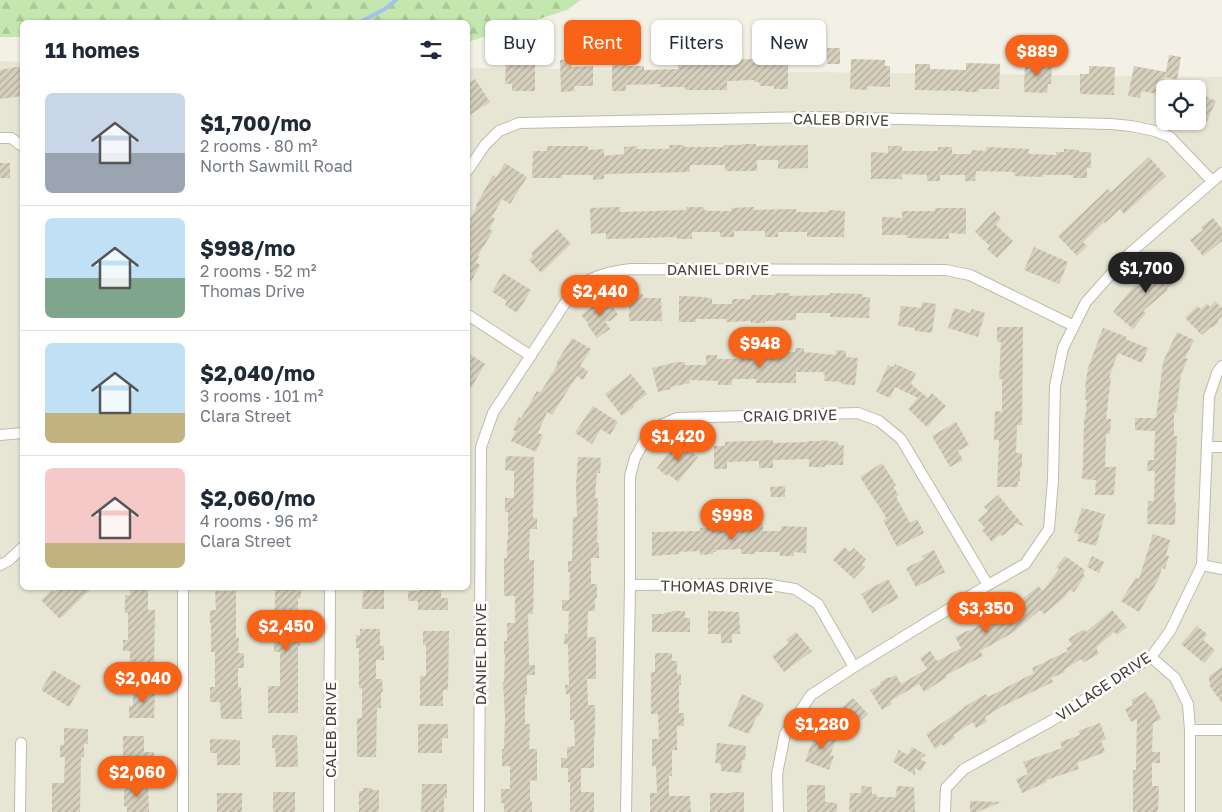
<!DOCTYPE html>
<html lang="en">
<head>
<meta charset="utf-8">
<style>
  :root { --surface:#fff; --page:#f6f6f7; --text:#1f2937; --muted:#747a83; --line:#e0e1e3; --accent:#f86318 }
  body { margin:0; font-family:"Golos Text",sans-serif; background:var(--page); color:var(--text); height:100vh; display:flex; flex-direction:column; font-size:19px; white-space:nowrap }
  * { box-sizing:border-box; margin:0 }
  p { font-size:16px; color:var(--muted) }
  .icon { flex:none; width:28px; height:28px; fill:none; stroke:currentColor; stroke-width:2; stroke-linecap:round; stroke-linejoin:round }
  .map { position:relative; flex:1; overflow:hidden }
  .sheet { position:absolute; left:20px; top:20px; width:450px; height:570px; display:flex; flex-direction:column; background:var(--surface); border-radius:8px; box-shadow:0 1px 4px #0004 }
  .sheet>* { flex:none }
  .hud { position:absolute; left:485px; top:20px; width:475px; height:45px; display:flex; gap:10px }
  .controls { position:absolute; left:1156px; top:80px; display:grid; gap:10px }
  .controls a { display:grid; place-items:center; width:50px; height:50px; border-radius:8px; background:var(--surface); box-shadow:0 1px 4px #0004; font-size:25px }
  .price { position:absolute; translate:-50% -42px; padding:0 11px; border-radius:18px; background:var(--accent); color:#fff; font-size:16px; line-height:32px; filter:drop-shadow(0 1px 2px #0008) }
  .price::after { content:''; position:absolute; left:50%; top:30px; width:15px; height:11px; margin-left:-8px; background:inherit; clip-path:polygon(0 0,100% 0,50% 100%) }
  .price.on { background:#222; color:#fff }
  ul { padding:0; list-style:none }
  li { display:flex; align-items:center; gap:15px; height:125px; padding:0 25px }
  li+li { border-top:1px solid var(--line) }
  li span { display:grid; place-items:center; flex:none; width:140px; height:100px; border-radius:8px; color:#555 }
  li>.icon { margin-inline-start:auto }
  span .icon { width:60px; height:60px; fill:#fffc; stroke-width:1 }
  li b { font-size:21px }
  h2 { display:flex; justify-content:space-between; align-items:center; height:60px; padding:0 25px; font-size:21px }
  .chip { padding:0 18px; border-radius:8px; background:var(--surface); box-shadow:0 1px 4px #0004; font-size:18px; line-height:45px }
  .chip.on { background:var(--accent); color:#fff }
  .map>svg:first-child { display:block }
  .residential { fill:#e7e5d4; fill-rule:evenodd }
  .forest { fill:url(#forest-firs) }
  .lines { fill:none; stroke-linecap:round; stroke-linejoin:round }
  .stream { stroke:#a3c2f0; stroke-width:4 }
  .building { fill:url(#building-hatch) }
  .minor-casing { stroke:#bebba9; stroke-width:12 }
  .minor { stroke:#fff; stroke-width:10 }
  .labels { text-anchor:middle; dominant-baseline:central; stroke-width:5; stroke-linejoin:round; paint-order:stroke }
  .street-label { font-size:15px; fill:#464236; stroke:#fff }
</style>
</head>
<body>
<div class="map">
<svg width="1222" height="812" viewBox="0 0 1222 812">
  <defs>
    <pattern id="forest-firs" width="22" height="20" patternUnits="userSpaceOnUse" patternTransform="scale(1.25)"><rect width="22" height="20" fill="#c4e7af"/><path d="M5 1l3.5 6h-7zM16 11l3.5 6h-7z" fill="#aac797"/></pattern>
    <pattern id="building-hatch" width="6" height="6" patternUnits="userSpaceOnUse" patternTransform="scale(1.25)"><rect width="6" height="6" fill="#d5cfbc"/><path d="M-1 1l2-2M0 6l6-6M5 7l2-2" fill="none" stroke="#afaa9a"/></pattern>
  </defs>
  <rect width="100%" height="100%" fill="#f3f1e6"/>
  <path class="residential" d="M0,61L22,62V588H468V68L1222,77V812H0ZM1165,89H1198V121H1165Z"/>
  <path class="forest" d="M0,0H581L567,10L468,42V22H22V37H0Z"/>
  <g class="lines">
    <path class="stream" d="M360,22L385,9L396,0"/>
  </g>
  <path class="building" d="M827,48H840V64H827Z
    M1169,55L1181,57L1177,80L1165,77Z
    M754,56H764V64H788V89H774V86H760L759,82H754V80L727,81V90H685V87H660V84L626,85V91H612V60H629V66H644V70L678,69V62H712V60L754,59Z
    M571,59V67L593,66V86H574L575,91L561,92L560,60Z
    M851,59L885,60V66H890V87L867,86V90L850,89Z
    M1025,60L1037,61V64H1052L1051,84H1048L1047,93L1024,92Z
    M506,61H525V63H535V91H512V84H505Z
    M966,63L1000,64L999,89H979V92H965V91L915,90V64H930V69L966,70Z
    M22,66V96L0,99V70Z
    M1089,66L1115,67L1114,95L1080,94V74H1089Z
    M1134,66L1166,72L1161,95L1142,91L1140,98L1128,96Z
    M475,79L490,102L468,116V84Z
    M1198,93L1216,101L1206,123L1198,120Z
    M742,144H756V146L808,145V168L778,169V160H757V171H725V165H690V172L606,174L604,175V179L593,180V175H562V178H532L533,151H547V146H588V150L604,149V156L624,154V147L637,146V149H670L669,145H684V147H724V145H742Z
    M888,146H902V151H938V147H952V154H971L972,150L986,151V147L1029,149V154L1056,155V152H1064V149L1079,150V152H1091V168H1087V178H1073V175H1043V177L1014,176V172L976,171L975,181H965V175H940V181H927V175L902,174V179H871V152L888,153Z
    M1149,157L1166,176L1124,214L1120,209L1105,223L1104,222L1083,242L1087,246L1077,256L1058,236L1108,189L1111,192Z
    M0,163H10V178H0Z
    M505,163L527,177L510,204L502,199L492,217L495,219L489,229L493,231L478,255L479,256L476,262L480,265L468,287V223L477,206L476,205L493,175L496,177Z
    M620,207V212L686,210V207H704V210L709,211H731V208L754,207V210L796,209V212H828V210L845,211L844,237H807V232H778V237H765V231H734V237H720V232H692V239H677V237L606,239V233L591,234L590,208Z
    M935,208H966V234L949,233V239L907,238V235H882V217L902,218V211H935Z
    M994,211L1001,218L996,225L1013,241L997,258L987,249L990,246L975,232Z
    M1213,218L1222,229V241L1203,256L1190,240L1203,230L1201,227Z
    M557,229L571,244L541,273L529,260L533,256L531,253Z
    M1034,247L1068,262L1059,284L1024,270Z
    M1168,261L1180,276L1167,288L1168,290L1143,311L1146,313L1133,329L1113,312L1133,287L1152,271L1153,272L1155,270L1156,271Z
    M503,273L531,290L517,313L505,305L507,301L492,292Z
    M775,293H790V296L830,295V293L863,294V297H870L869,318L830,317V313H796V320L765,321V323H751V321L726,322V319H696V322H679V296L706,297V298H712V304H732V299H751V295H776Z
    M629,294H643V298H661L662,321H629Z
    M606,297L618,315L610,321H605L610,329L597,338L587,324L588,323L581,315Z
    M1215,301L1222,308V316L1217,321L1219,322L1212,328L1211,327L1202,335L1185,318L1197,306L1201,309L1207,303L1210,307Z
    M922,302L936,304L932,333L915,331V328L898,326L901,306L921,308Z
    M954,308L970,313L972,309L985,313L978,337L948,328Z
    M997,327H1023L1022,425H1017L1016,453H1022V468H1020V481H1018V487H997L999,440H994L995,411L1002,412V379H999L1001,342H997Z
    M1103,328L1127,337L1125,339L1148,348L1142,363L1118,353L1109,377H1111L1106,419H1111L1110,434H1106L1105,467H1116L1114,495H1095L1096,480L1082,479L1083,464L1084,418L1085,419L1087,400H1085L1086,388L1085,387L1088,368Z
    M1177,332L1194,340L1185,358L1188,359L1181,374L1176,413L1174,412V436H1177L1174,502H1176L1175,525L1147,524L1148,501H1154L1155,471H1147L1148,460H1154L1155,431L1135,430V418H1156L1163,362Z
    M572,338L591,349L580,366L588,371L583,380L577,376L552,415L547,412L538,433L543,435L536,452L511,441L516,431L513,430L519,417L521,418L537,391L540,393L558,364L556,363Z
    M795,348H804V352L836,355V350L846,351V357L858,358L855,385L841,384V382L824,381L825,375L823,374V372H796V383H756V379H732V385H718V381L689,380L690,383L670,387L671,389L658,392L652,368L677,362H684L685,365H706V355H717V359H743V354H754V349H765V352H795Z
    M468,353L485,364L468,393Z
    M895,364L916,373L911,384L928,398L932,393L946,406L927,427L908,409L918,398L895,387L890,398L876,392L888,365L894,367Z
    M631,374L647,394L633,405L634,407L622,416L605,394Z
    M593,406L618,422L610,435L601,429L592,444L575,433Z
    M956,422L969,445L958,451L963,460L950,467L932,436Z
    M773,440V443L809,442V441H821V440L838,442V445H844L843,465H825V467H809V459L773,460V468H759V461L727,462V469H714V446H725V442Z
    M681,443L698,457L678,482L668,474L667,476L657,468L670,451L671,452L675,447L677,448Z
    M506,456L534,457L533,518H537V529H530L529,560H534V571L533,614H528L529,665H535V675H527V695H525V724H530L529,749H537V781L530,780V801H532V812H504V803H501V789H510V766H502V749H504L505,717L503,682H504L505,655H504V641H507V623H515V596H504V558H507V539H508V512H505V498H514V471L505,470Z
    M578,457L601,458L600,473H597L595,499L598,498L597,543H599V558H591V584H597V598H595V611H588L587,637H596V679H587L588,705H595V737H594V768H581V792H594V812H570V782H568V768H561V758H567V747L575,746L574,720H570V694H566L565,685H569L568,644H564L565,634H568L569,611H562V600H569L570,572H568V561H572L573,517H577L576,486Z
    M882,463L896,485L893,487L899,495L896,497L910,523L917,519L924,533L897,547L883,520L887,519L860,477Z
    M785,486V497H771L770,487Z
    M998,495L1024,526L1014,523L1015,525L1002,536L1000,534L992,542L982,530L985,528L978,520L988,511L984,507Z
    M1082,508L1105,514L1096,546L1077,541L1079,534L1074,533Z
    M753,523H763V531H781V526L807,527L806,553L794,552V556H780V552H755V554H741V549L716,550V552H713V554L700,555V551L679,552V554L652,556V532L700,531V528H730V529L753,530Z
    M1153,534L1170,540L1166,555L1169,556L1165,569L1162,568L1158,580L1139,612L1121,601L1136,577L1139,579Z
    M844,547L850,552L854,548L866,559L862,564L865,567L854,579L833,560Z
    M934,550L945,572L916,587L906,568L924,559L922,556Z
    M1065,556L1085,570L1083,574L1085,576L1074,592L1070,590L1065,597L1044,614L1040,610L1014,632L980,651L983,656L946,675L947,677L924,692L919,684L890,701L892,704L882,710L870,690L881,684L880,682L889,677L890,678L896,675L901,684L927,669L920,658L930,651L937,661L961,648L955,637L969,630L970,631L991,618L990,617L1017,600L1019,602L1038,586L1043,591L1059,569L1056,567Z
    M1092,556L1104,562L1099,573L1087,567Z
    M888,579L899,598L872,613L861,594Z
    M59,588H92L60,619L41,600L52,590L54,592Z
    M275,588H301V598H298V631H300V646H298V713H268V686H280V652H274Z
    M363,588H384V609H362Z
    M420,588H441V598H448V610H418V601H408V591H420Z
    M130,590H148V610H155L154,669H130V651H123V640H128V613H125V595H130Z
    M215,591H236V637L239,638L238,653H244V668H238V687H241L242,719H221L220,702H210V687H215V652H211V623H210V610H216Z
    M1112,610L1127,627L1117,635L1114,632L1096,648L1099,654L1084,662L1081,659L1064,670L1065,672L1051,678L1053,682L1001,707L985,717L987,722L976,728L973,722L953,735L955,738L943,746L942,744L935,749L926,734L964,708V707L986,694L988,697L1034,673L1032,668L1068,651L1066,648L1072,645L1068,639L1084,629L1086,632Z
    M672,611H685V618H690V632H652V614H664V613L672,612Z
    M708,611L739,612L740,634H732V643H721V634H708Z
    M1197,626L1207,634L1203,640L1215,650L1204,663L1181,644Z
    M360,629H380V646H384V660H376V679H382L383,692H381V708H377L376,757H357V718H362V688L359,689V648H356V635H360Z
    M423,631H449L448,690H443V706H420V676H426V645H423Z
    M796,632L812,651L784,672L772,656L789,643L786,640Z
    M655,653H672V661H677V674H681V685H679V713H684V726H677V750H672V776H669V796H690L691,812H650V793H657L656,766H652V739H659L658,714H651V672H655Z
    M1222,667V703L1209,685L1211,684L1209,680V676Z
    M53,670L81,686L69,707L41,690Z
    M133,688H155L154,718H129V706H133Z
    M1146,692L1149,698L1151,697L1161,719L1153,723L1152,752H1160V763H1152V786H1159L1158,812H1133V770H1136L1137,719L1131,722L1125,709L1133,705L1131,700Z
    M742,694L764,704L759,716H757L749,734L728,726Z
    M853,698L868,714L847,733L832,716Z
    M1100,723L1106,739L1101,741L1105,752L1077,763L1079,769L1046,780L1047,782L1022,793L1016,779L1028,774L1023,762L1062,748L1060,742L1080,735L1078,731Z
    M418,724H448V738H442V753H418Z
    M64,728L88,729V744H84V757H81L80,812H52V783H64L65,757H60V745H64Z
    M817,730L837,738L830,755L834,756L829,770L805,761Z
    M272,735H297L298,767H276L275,748H272Z
    M123,736H144V752H154V765H123Z
    M210,739L240,740V765H217V753H210Z
    M717,743L746,746L745,760H742L741,773L721,771V764L715,763Z
    M912,747L926,755L920,759L926,762L921,771L915,768V775L893,762L899,750L908,755Z
    M130,784H144V786H148L149,812H127V806H124V790H126V786H130Z
    M422,784H447V798H444V812H421Z
    M807,785H825V802L837,803V812H807Z
    M862,786L872,787V794H877L876,797H896L897,786L914,787L915,812H849L850,793H861Z
    M363,788H372V790H379V812H359V791H363Z
    M273,792H295V812H273Z
    M731,792H744V812H710V793H731Z
    M217,793H242V812H217Z
    M970,801L1001,802L977,812H970Z"/>
  <g class="lines">
    <defs>
      <path id="minor" d="M0,138H11L22,146
        M468,170L485,145L499,131L519,123L816,117L1111,124L1131,126L1155,131L1170,137L1212,181
        M468,315L531,356
        M0,435L22,433
        M1207,447H1222
        M0,565L8,561L22,548
        M1202,565L1222,569
        M630,585L765,584L795,589L818,604L854,667
        M183,588V812
        M1151,657L1175,678L1188,704L1190,730V812
        M1190,730H1222
        M20,812L21,743
        M329,812L330,588
        M479,812L481,447L493,413L575,288C595,275 608,272 631,269L946,270L970,275L1074,326
        M626,812L630,585V476L635,458L642,445L654,428L677,418L858,413L879,421L901,439L988,585
        M778,812L777,774L785,734L811,695L854,667L988,585L1025,564L1049,529L1053,480L1055,386L1063,348L1086,302L1129,254L1222,173
        M945,812L946,788L964,769L1051,721L1151,657L1170,631L1202,565L1209,397L1217,373L1222,366"/>
    </defs>
    <use href="#minor" class="minor-casing"/>
    <use href="#minor" class="minor"/>
  </g>
  <g class="labels">
    <g class="street-label">
      <text transform="translate(841 119) rotate(1)">CALEB DRIVE</text>
      <text x="718" y="269">DANIEL DRIVE</text>
      <text transform="translate(790 415) rotate(-1)">CRAIG DRIVE</text>
      <text transform="translate(717 586) rotate(1)">THOMAS DRIVE</text>
      <text transform="translate(480 654) rotate(-90)">DANIEL DRIVE</text>
      <text transform="translate(1103 686) rotate(-34)">VILLAGE DRIVE</text>
      <text transform="translate(330 730) rotate(-90)">CALEB DRIVE</text>
    </g>
  </g>
</svg>
<div class="controls">
<a><svg class="icon" aria-label="locate" viewBox="0 0 24 24"><circle cx="12" cy="12" r="6"/><path d="M12 2v4M12 18v4M2 12h4M18 12h4"/></svg></a>
</div>
<b class="price" style="left:1037px;top:77px">$889</b>
<b class="price on" style="left:1146px;top:294px">$1,700</b>
<b class="price" style="left:600px;top:317px">$2,440</b>
<b class="price" style="left:760px;top:369px">$948</b>
<b class="price" style="left:678px;top:462px">$1,420</b>
<b class="price" style="left:732px;top:541px">$998</b>
<b class="price" style="left:986px;top:634px">$3,350</b>
<b class="price" style="left:286px;top:652px">$2,450</b>
<b class="price" style="left:143px;top:704px">$2,040</b>
<b class="price" style="left:822px;top:750px">$1,280</b>
<b class="price" style="left:137px;top:798px">$2,060</b>
<div class="hud">
<a class="chip">Buy</a>
<a class="chip on">Rent</a>
<a class="chip">Filters</a>
<a class="chip">New</a>
</div>
<section class="sheet">
<h2>11 homes<svg class="icon" aria-label="filters" viewBox="0 0 24 24"><path d="M4 7h16M4 17h16"/><circle cx="9" cy="7" r="2"/><circle cx="15" cy="17" r="2"/></svg></h2>
<ul>
<li><span style="background:linear-gradient(#c9d6e8 60%,#9aa5b1 0)"><svg class="icon" aria-label="home" viewBox="0 0 24 24"><path d="M3 11l9-7 9 7M6 9v11h12V9"/></svg></span><div><b>$1,700/mo</b><p>2 rooms · 80 m²</p><p>North Sawmill Road</p></div></li>
<li><span style="background:linear-gradient(#bfe0f5 60%,#7fa58c 0)"><svg class="icon" aria-label="home" viewBox="0 0 24 24"><path d="M3 11l9-7 9 7M6 9v11h12V9"/></svg></span><div><b>$998/mo</b><p>2 rooms · 52 m²</p><p>Thomas Drive</p></div></li>
<li><span style="background:linear-gradient(#bfe0f5 70%,#c2b280 0)"><svg class="icon" aria-label="home" viewBox="0 0 24 24"><path d="M3 11l9-7 9 7M6 9v11h12V9"/></svg></span><div><b>$2,040/mo</b><p>3 rooms · 101 m²</p><p>Clara Street</p></div></li>
<li><span style="background:linear-gradient(#f6c9c9 75%,#c2b280 0)"><svg class="icon" aria-label="home" viewBox="0 0 24 24"><path d="M3 11l9-7 9 7M6 9v11h12V9"/></svg></span><div><b>$2,060/mo</b><p>4 rooms · 96 m²</p><p>Clara Street</p></div></li>
</ul>
</section>
</div>
</body>
</html>
